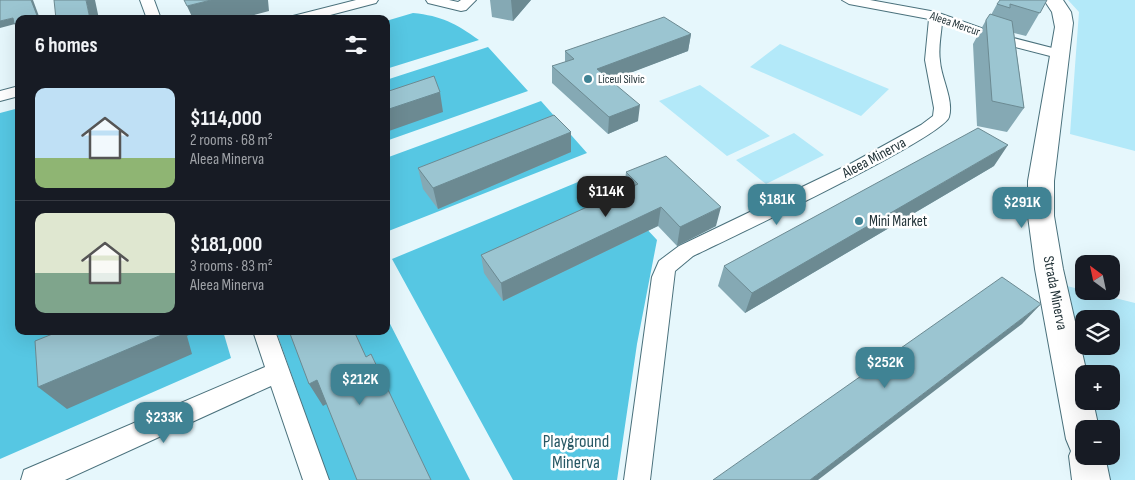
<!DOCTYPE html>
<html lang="en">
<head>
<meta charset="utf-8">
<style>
  :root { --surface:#171b24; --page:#20242c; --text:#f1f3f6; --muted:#9ea1a6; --line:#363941; --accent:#408394 }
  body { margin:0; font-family:"Sofia Sans Condensed",sans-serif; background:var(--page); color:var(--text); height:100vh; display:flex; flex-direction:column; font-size:19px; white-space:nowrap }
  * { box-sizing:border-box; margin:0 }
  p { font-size:16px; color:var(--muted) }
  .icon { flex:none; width:28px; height:28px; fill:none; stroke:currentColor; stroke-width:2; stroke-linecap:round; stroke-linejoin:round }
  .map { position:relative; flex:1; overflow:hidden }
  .sheet { position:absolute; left:15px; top:15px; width:375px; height:320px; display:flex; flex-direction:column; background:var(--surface); border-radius:10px; box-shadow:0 5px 20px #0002 }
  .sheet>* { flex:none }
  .needle { width:32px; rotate:327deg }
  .tools { position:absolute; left:1075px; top:255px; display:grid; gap:10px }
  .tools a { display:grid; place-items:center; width:45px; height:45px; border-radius:10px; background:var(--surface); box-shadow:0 5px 20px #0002; font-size:25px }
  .price { position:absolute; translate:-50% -42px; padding:0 11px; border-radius:10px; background:var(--accent); color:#fff; font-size:16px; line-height:32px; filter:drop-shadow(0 1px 2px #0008) }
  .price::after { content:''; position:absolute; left:50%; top:30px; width:15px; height:11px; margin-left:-8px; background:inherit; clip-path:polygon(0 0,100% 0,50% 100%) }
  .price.current { background:#222; color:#fff }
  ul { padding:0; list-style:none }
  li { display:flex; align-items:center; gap:15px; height:125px; padding:0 20px }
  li+li { border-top:1px solid var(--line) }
  li span { display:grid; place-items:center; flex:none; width:140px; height:100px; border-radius:10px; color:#555 }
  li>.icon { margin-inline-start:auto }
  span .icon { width:60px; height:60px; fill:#fffc; stroke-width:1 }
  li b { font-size:21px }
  h2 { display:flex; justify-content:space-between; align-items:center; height:60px; padding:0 20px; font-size:21px }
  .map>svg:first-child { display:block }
  .green { fill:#b3e9f9; fill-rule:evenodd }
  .forest { fill:#56c7e3 }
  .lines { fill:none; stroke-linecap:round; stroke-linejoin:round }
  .street-casing { stroke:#4a717c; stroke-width:2 }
  .secondary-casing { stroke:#4a717c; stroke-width:2 }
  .street { fill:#fff; fill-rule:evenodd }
  .secondary { fill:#fff; fill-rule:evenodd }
  .wall { fill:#85a9b4 }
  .shaded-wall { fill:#6c8a92 }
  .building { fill:#9bc5d1; stroke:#6c8a92 }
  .poi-dot { fill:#408394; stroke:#fff; stroke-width:2 }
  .labels { text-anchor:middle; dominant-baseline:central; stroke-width:5; stroke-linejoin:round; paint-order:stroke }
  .far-street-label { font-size:12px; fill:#1f3035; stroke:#fff }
  .far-poi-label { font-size:12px; fill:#1f3035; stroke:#fff; text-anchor:start }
  .street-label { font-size:15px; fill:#1f3035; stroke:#fff }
  .poi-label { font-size:15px; fill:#1f3035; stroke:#fff; text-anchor:start }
  .near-park-label { font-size:18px; fill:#295965; stroke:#fff }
</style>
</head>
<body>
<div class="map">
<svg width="1135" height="480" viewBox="0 0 1135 480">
  <rect width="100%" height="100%" fill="#e6f7fc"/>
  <path class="green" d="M1068,0H1135V151L1070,134L1079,12Z
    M780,44L889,89L861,116L750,67Z
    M700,85L770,136L727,156L659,101Z
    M794,133L824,155L766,184L736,160Z
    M1063,285L1135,303V480H1107L1102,456H1111V429H1096L1089,401H1111V374H1084ZM1084,319H1111V346H1084Z"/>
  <path class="forest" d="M413,13C442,16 455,23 479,40L386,69V21Z
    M488,47L528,91L386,141V80Z
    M541,101L587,153L386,232V158Z
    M19,108V331H223L231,358L0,459V113Z
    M578,182C617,194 631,212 657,240L637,344L617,480H513L392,259Z
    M386,316L470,480H329L276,331H386Z"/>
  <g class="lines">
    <defs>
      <path id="street" d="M140,0H154L161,19H147Z
        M356,0H378L376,3L315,19H291L293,16Z
        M426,0H449L458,2L461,0H476L466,10L461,11L428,3Z
        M842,0H870L936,12L998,34L1064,51L1066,54L1064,57H1054L988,40L942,23C941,35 938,49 940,61C941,78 954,100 949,117C944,137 726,240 693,256L675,271L650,480H624L652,277L659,261L679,246L852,163L921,125L933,116L934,108L925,60L929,19L849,4Z
        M19,86V96L0,101V91Z
        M253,331H275L329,480H303L271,386L65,480H21L24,470L265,367Z"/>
      <path id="secondary" d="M1044,0H1063L1071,12L1073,23L1054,181V216L1063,269L1087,374H1084V401H1093L1099,429H1084V456H1105L1110,480H1072L1069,456L1071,451L1066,439L1035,269L1028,216V181L1055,27L1052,12Z"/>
    </defs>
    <use href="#street" class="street-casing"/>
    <use href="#secondary" class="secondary-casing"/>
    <use href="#street" class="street"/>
    <use href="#secondary" class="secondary"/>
  </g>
  <path class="wall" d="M490,0H531L513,21L492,17Z
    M1047,0L1026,36L1014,33L1024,108L1007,132L977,126L973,44L986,20L991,15L997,4Z
    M691,34L688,51L610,80L638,121L608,134L552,83V66L565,62V51Z
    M571,132V152L438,209L423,189L418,168Z
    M994,166L745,313L718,286L724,266Z
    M626,172L716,226L677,246L658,226L503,301L484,273L481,255L624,190Z"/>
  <path class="shaded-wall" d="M31,0H33L40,19H33Z
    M86,0H95L99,19H90Z
    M211,0H268L269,11L239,19H193L187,6Z
    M511,0H531L513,21Z
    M13,18L19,22V29L15,24L0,28V21Z
    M691,34L688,51L596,86L597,69Z
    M440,92L443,112L389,131L386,122V110Z
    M640,105L638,121L608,134L609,117Z
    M571,132V152L438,209L433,188Z
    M1008,145L994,166L745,313L752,293Z
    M661,207L658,226L503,301L501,283Z
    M721,207L716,226L677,246L680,227Z
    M1041,304L1022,324L818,480H810Z
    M171,331H197L187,336L192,354L67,409L38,387Z
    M317,380L330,402L323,406L309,384Z"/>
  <path class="building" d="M0,0H31L38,18L33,19H19V22L14,24L13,18L0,21Z
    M54,0H86L90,19H56Z
    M184,0H211L187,6Z
    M1000,0H1047L1040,13L1010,4V8L997,4Z
    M990,14L1012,21L1024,108L992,101L986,20Z
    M664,17L691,34L597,69L640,105L609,117L552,66L574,59L565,51Z
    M434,76L440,92L386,110V92Z
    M554,115L571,132L433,188L418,168Z
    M978,128L1008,145L752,293L724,266Z
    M666,156L721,207L680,227L661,207L501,283L481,255L638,184L626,172Z
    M1002,277L1041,304L810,480H713Z
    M60,331H171L38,387L35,341Z
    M289,331H354L366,357L371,354L431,480H357L317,380L309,384Z"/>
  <g class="poi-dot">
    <circle cx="588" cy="79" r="5"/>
    <circle cx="859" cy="221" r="5"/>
  </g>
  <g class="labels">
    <g class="far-street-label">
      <text transform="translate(955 24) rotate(19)">Aleea Mercur</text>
    </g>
    <g class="far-poi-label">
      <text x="598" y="79">Liceul Silvic</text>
    </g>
    <g class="street-label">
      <text transform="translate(874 158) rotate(-28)">Aleea Minerva</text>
      <text transform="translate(1055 293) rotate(79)">Strada Minerva</text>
    </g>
    <g class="poi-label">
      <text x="869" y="221">Mini Market</text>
    </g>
    <g class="near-park-label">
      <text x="576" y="441">Playground<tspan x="576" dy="21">Minerva</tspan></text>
    </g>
  </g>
</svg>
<div class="tools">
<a><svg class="needle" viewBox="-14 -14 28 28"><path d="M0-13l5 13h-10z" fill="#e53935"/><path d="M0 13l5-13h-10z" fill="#9ea1a6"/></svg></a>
<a><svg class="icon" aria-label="layers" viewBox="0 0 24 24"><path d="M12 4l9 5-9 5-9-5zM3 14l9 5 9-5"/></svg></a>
<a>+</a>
<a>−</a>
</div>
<b class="price current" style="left:606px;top:218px">$114K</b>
<b class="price" style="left:777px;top:226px">$181K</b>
<b class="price" style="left:1022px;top:229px">$291K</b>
<b class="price" style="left:885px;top:389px">$252K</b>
<b class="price" style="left:360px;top:406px">$212K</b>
<b class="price" style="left:164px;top:444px">$233K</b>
<section class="sheet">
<h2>6 homes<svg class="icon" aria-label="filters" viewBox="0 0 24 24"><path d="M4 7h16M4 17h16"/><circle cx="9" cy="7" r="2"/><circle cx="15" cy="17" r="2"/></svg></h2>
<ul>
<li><span style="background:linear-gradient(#bfe0f5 70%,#8fb573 0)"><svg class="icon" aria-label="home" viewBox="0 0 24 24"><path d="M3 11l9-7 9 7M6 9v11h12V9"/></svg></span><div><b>$114,000</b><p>2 rooms · 68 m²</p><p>Aleea Minerva</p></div></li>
<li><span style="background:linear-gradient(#dfe7d0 60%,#7fa58c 0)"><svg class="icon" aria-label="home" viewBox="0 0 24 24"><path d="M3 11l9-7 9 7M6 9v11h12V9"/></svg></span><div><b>$181,000</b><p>3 rooms · 83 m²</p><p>Aleea Minerva</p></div></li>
</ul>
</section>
</div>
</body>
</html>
